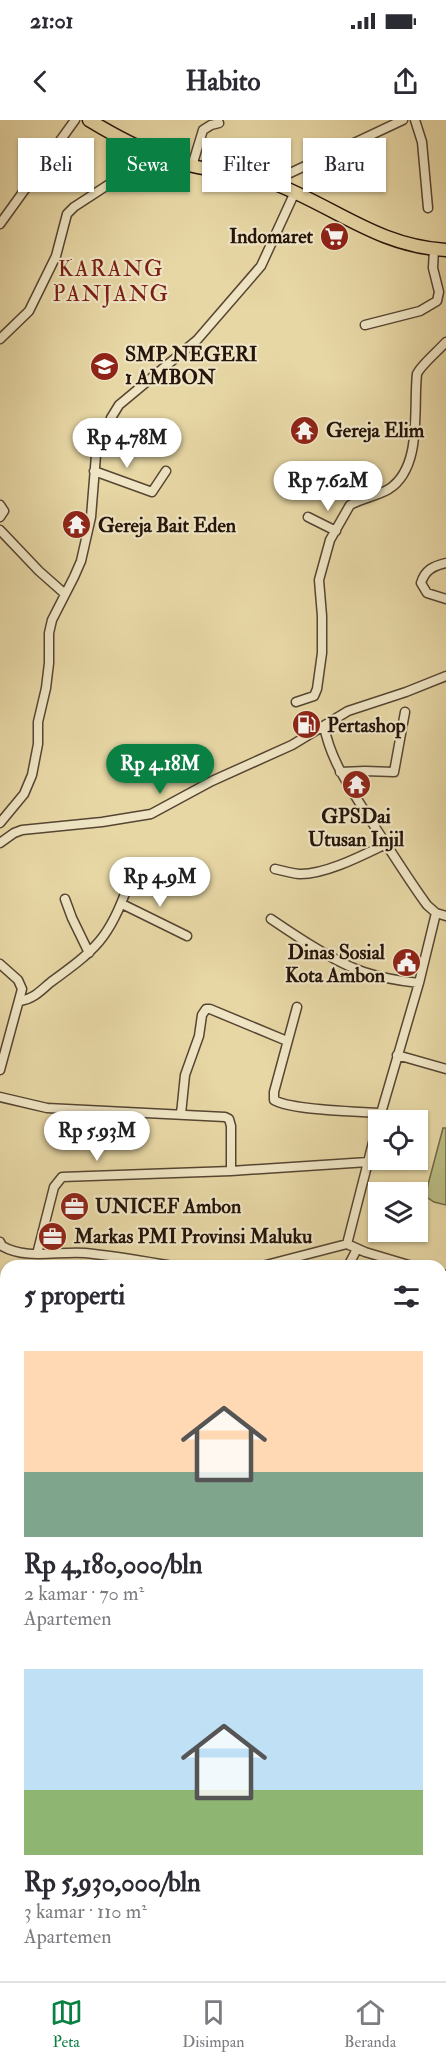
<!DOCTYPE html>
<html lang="id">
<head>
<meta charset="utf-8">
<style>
  :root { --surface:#fff; --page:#f7f7f7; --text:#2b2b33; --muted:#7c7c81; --line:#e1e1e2; --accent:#0b8043 }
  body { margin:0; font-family:"IM FELL Double Pica",serif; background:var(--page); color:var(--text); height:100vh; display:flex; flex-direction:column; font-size:22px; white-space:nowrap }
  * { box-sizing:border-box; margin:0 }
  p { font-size:20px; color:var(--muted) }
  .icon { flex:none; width:33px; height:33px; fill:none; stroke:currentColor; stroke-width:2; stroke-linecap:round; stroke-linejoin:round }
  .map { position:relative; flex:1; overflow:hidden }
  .side { position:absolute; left:0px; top:1140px; width:447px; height:722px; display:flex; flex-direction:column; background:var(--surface); border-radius:18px 18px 0 0; box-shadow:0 2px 4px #0004 }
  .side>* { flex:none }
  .hud { position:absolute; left:18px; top:18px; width:411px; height:54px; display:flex; gap:12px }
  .controls { position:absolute; left:368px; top:990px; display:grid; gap:12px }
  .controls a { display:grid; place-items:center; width:60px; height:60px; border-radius:0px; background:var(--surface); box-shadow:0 2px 4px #0004; font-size:30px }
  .price { position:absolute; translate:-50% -51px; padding:0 14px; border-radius:21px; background:#fff; color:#222; font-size:20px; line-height:39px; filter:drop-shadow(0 2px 3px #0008) }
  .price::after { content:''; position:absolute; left:50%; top:36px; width:18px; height:14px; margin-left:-9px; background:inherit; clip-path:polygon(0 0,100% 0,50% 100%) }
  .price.selected { background:var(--accent); color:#fff }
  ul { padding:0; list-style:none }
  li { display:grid; align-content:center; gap:12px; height:318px; padding:0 24px }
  li span { display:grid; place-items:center; height:186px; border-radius:0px; color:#555 }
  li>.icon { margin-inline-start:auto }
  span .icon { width:108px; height:108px; fill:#fffc; stroke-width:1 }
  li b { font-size:26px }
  h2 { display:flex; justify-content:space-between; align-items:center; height:72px; padding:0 24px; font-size:26px }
  .chip { padding:0 21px; border-radius:0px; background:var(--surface); box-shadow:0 2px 4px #0004; font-size:21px; line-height:54px }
  .chip.selected { background:var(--accent); color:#fff }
  .status { display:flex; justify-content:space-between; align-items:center; height:42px; padding:0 30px; background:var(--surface); direction:ltr }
  .status svg { height:16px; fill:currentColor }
  header { display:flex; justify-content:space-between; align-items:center; height:78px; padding:0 24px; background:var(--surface); font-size:27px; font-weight:800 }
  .tab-bar { display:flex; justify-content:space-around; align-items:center; height:84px; border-top:2px solid var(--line); background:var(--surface); font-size:16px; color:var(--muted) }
  .tab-bar a { display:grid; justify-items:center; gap:3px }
  .tab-bar .selected { color:var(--accent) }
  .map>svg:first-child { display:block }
  .green { fill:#b9bd83; stroke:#6f6847; stroke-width:1.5 }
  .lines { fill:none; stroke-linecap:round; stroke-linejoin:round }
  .stream { stroke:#697869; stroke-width:2 }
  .minor-casing { stroke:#564532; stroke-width:11 }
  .highway-casing { stroke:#25140b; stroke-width:15 }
  .minor { stroke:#efe5c4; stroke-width:8 }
  .highway { stroke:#e7d7a5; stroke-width:12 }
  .labels { text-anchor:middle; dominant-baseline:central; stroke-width:4.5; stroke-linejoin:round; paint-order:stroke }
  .poi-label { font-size:20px; font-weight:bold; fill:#25140b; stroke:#efe5c4; text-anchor:start }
  .quarter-label { font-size:22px; letter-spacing:1.5px; fill:#7a1f14; stroke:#efe5c4 }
</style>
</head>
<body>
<div class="status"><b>21:01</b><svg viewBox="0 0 49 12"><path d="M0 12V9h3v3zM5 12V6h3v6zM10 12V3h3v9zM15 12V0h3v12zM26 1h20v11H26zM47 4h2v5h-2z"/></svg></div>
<header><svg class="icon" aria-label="back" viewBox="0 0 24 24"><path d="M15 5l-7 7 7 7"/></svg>Habito<svg class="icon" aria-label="share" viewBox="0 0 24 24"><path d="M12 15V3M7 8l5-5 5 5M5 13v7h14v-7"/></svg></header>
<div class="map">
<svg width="446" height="1861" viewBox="0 0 446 1861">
  <rect width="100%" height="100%" fill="#e7d7a5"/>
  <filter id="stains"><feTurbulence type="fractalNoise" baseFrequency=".00333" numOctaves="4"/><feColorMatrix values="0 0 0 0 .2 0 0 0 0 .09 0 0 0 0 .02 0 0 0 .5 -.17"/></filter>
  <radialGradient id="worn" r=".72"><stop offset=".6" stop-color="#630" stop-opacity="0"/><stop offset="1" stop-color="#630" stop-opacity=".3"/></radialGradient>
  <path class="green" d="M443,1008H446V1085L434,1082L425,1076Z
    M446,1319V1425L441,1427V1320Z"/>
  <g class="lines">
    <path class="stream" d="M441,1437L446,1433
      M329,1861L330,1856"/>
    <defs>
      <path id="minor" d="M415,0L422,22L428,88
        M192,46L203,10L211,5L219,3
        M271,62L403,0
        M0,104L75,0
        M365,205L420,191L437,181L439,172L433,148L434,129
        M0,219L29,191L56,136L67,94L74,87L117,59L147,32
        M94,351L152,372L166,351
        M0,385L4,391L0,397
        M308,397L336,411
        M0,410L39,451L65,474
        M446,443C433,446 425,450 421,463L427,473L446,479
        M296,582L314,576L317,569L322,533V496L319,460L330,420L350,385C363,378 377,376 389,369C423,347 413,288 417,254C420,246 439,230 446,222
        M324,606C331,643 353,672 373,704C391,731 408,759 427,785L436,793L446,796
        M340,652L365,651L394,652L405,592
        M0,703L24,674L32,655L38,624V602L46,568L49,543V513L52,500L74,457L81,441L91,397L96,335L111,298L119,285L197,220L261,146L295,72
        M0,723L14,713L22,710L102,702L151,694L212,661L292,625L348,591L406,572L446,556
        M275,749C283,751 291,753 299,754C325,755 363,735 386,724
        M65,779L72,798L89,833
        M122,784L187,816
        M271,799C296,816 336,843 364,852C382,858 400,861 419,863
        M0,844L18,860L22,869L0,950
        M20,881C34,879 41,870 51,862C95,830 110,818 128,765
        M297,887L274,972V980C290,990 359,992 381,993
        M397,935L446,949
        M0,977L47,988L225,997L229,999L231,1006V1051L368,1042
        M181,994L185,955L199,916L202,895L206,889H210L287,921
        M379,1000L419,863L436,793
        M0,1122L2,1126C26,1140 57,1131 85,1133C115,1136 143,1141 173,1146
        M347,1124L378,1003
        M37,1134L54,1067L62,1057L231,1051
        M262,1146L347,1124L365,1132L412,1146
        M348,1146L357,1129
        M441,1154L446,1155
        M0,1314L6,1316
        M0,1501L6,1497
        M92,1861L98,1856
        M367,1861H382
        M393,1861L406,1857"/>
      <path id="highway" d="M89,0C122,20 155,37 193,46C219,52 248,54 273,63C334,86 377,126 446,130"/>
    </defs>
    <use href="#minor" class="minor-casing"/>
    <use href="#highway" class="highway-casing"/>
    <use href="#minor" class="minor"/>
    <use href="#highway" class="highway"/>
  </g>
  <defs>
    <symbol id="supermarket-disc" viewBox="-11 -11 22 22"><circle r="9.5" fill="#8f2418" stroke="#efe5c4"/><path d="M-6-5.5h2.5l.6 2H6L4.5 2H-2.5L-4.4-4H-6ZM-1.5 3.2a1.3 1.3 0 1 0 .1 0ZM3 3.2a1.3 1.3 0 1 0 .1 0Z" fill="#fff"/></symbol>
    <symbol id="school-disc" viewBox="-11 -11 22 22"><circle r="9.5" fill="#8f2418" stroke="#efe5c4"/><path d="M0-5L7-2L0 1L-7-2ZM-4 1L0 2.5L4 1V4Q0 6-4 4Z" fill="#fff"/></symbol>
    <symbol id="temple-disc" viewBox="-11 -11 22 22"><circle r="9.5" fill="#8f2418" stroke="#efe5c4"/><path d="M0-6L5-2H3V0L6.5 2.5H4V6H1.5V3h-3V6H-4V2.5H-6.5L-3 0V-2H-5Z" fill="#fff"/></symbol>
    <symbol id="fuel-disc" viewBox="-11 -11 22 22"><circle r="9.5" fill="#8f2418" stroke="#efe5c4"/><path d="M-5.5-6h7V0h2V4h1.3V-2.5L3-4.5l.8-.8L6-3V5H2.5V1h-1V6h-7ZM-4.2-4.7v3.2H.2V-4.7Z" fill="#fff"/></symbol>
    <symbol id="civic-disc" viewBox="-11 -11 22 22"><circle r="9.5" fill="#8f2418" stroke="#efe5c4"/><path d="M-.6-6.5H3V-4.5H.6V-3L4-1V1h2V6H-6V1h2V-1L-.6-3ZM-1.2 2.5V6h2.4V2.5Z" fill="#fff"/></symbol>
    <symbol id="office-disc" viewBox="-11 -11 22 22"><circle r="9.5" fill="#8f2418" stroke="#efe5c4"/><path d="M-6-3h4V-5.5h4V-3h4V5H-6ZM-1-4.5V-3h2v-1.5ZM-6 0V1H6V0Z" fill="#fff"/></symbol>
  </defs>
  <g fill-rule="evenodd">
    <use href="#supermarket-disc" x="318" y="100" width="33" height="33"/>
    <use href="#school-disc" x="88" y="230" width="33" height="33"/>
    <use href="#temple-disc" x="288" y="294" width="33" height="33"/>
    <use href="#temple-disc" x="60" y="388" width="33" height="33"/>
    <use href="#fuel-disc" x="290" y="588" width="33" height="33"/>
    <use href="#temple-disc" x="340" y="648" width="33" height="33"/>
    <use href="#civic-disc" x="390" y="826" width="33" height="33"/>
    <use href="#office-disc" x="58" y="1070" width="33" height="33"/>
    <use href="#office-disc" x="36" y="1100" width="33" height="33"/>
  </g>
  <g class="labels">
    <g class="poi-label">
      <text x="313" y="116" text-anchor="end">Indomaret</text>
      <text x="125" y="234">SMP NEGERI<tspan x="125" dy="23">1 AMBON</tspan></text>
      <text x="326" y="310">Gereja Elim</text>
      <text x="98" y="405">Gereja Bait Eden</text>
      <text x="327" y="605">Pertashop</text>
      <text x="356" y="696" text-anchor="middle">GPSDai<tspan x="356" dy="23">Utusan Injil</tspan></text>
      <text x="385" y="832" text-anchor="end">Dinas Sosial<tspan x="385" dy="23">Kota Ambon</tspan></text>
      <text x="95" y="1086">UNICEF Ambon</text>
      <text x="74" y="1116">Markas PMI Provinsi Maluku</text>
    </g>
    <g class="quarter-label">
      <text x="111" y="149">KARANG<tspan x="111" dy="25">PANJANG</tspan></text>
    </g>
  </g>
  <rect width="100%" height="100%" filter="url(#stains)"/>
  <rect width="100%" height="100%" fill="url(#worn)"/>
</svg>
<div class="controls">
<a><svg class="icon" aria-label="locate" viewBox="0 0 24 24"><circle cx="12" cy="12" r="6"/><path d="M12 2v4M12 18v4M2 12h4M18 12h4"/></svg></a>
<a><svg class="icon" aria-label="layers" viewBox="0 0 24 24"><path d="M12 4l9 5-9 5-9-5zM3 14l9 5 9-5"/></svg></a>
</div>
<b class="price" style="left:127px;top:349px">Rp 4.78M</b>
<b class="price" style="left:328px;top:392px">Rp 7.62M</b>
<b class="price selected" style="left:160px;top:675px">Rp 4.18M</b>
<b class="price" style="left:160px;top:788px">Rp 4.9M</b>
<b class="price" style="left:97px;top:1042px">Rp 5.93M</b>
<div class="hud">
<a class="chip">Beli</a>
<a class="chip selected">Sewa</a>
<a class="chip">Filter</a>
<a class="chip">Baru</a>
</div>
<section class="side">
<h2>5 properti<svg class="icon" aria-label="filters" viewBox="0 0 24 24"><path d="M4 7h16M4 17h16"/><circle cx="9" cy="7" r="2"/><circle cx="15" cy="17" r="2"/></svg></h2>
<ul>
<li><span style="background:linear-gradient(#ffd9b3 65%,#7fa58c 0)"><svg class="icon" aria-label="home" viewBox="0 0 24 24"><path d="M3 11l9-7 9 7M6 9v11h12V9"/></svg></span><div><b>Rp 4,180,000/bln</b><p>2 kamar · 70 m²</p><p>Apartemen</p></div></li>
<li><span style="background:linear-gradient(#bfe0f5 65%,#8fb573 0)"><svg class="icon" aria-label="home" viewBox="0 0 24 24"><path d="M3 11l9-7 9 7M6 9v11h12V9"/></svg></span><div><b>Rp 5,930,000/bln</b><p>3 kamar · 110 m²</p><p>Apartemen</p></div></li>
</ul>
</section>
</div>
<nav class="tab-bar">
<a class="selected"><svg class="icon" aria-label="map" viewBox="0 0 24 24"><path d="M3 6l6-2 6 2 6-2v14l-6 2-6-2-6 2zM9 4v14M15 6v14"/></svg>Peta</a>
<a><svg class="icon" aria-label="saved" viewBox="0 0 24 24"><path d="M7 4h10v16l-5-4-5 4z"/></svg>Disimpan</a>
<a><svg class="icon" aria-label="home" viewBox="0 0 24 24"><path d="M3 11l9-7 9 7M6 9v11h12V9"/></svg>Beranda</a>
</nav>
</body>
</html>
